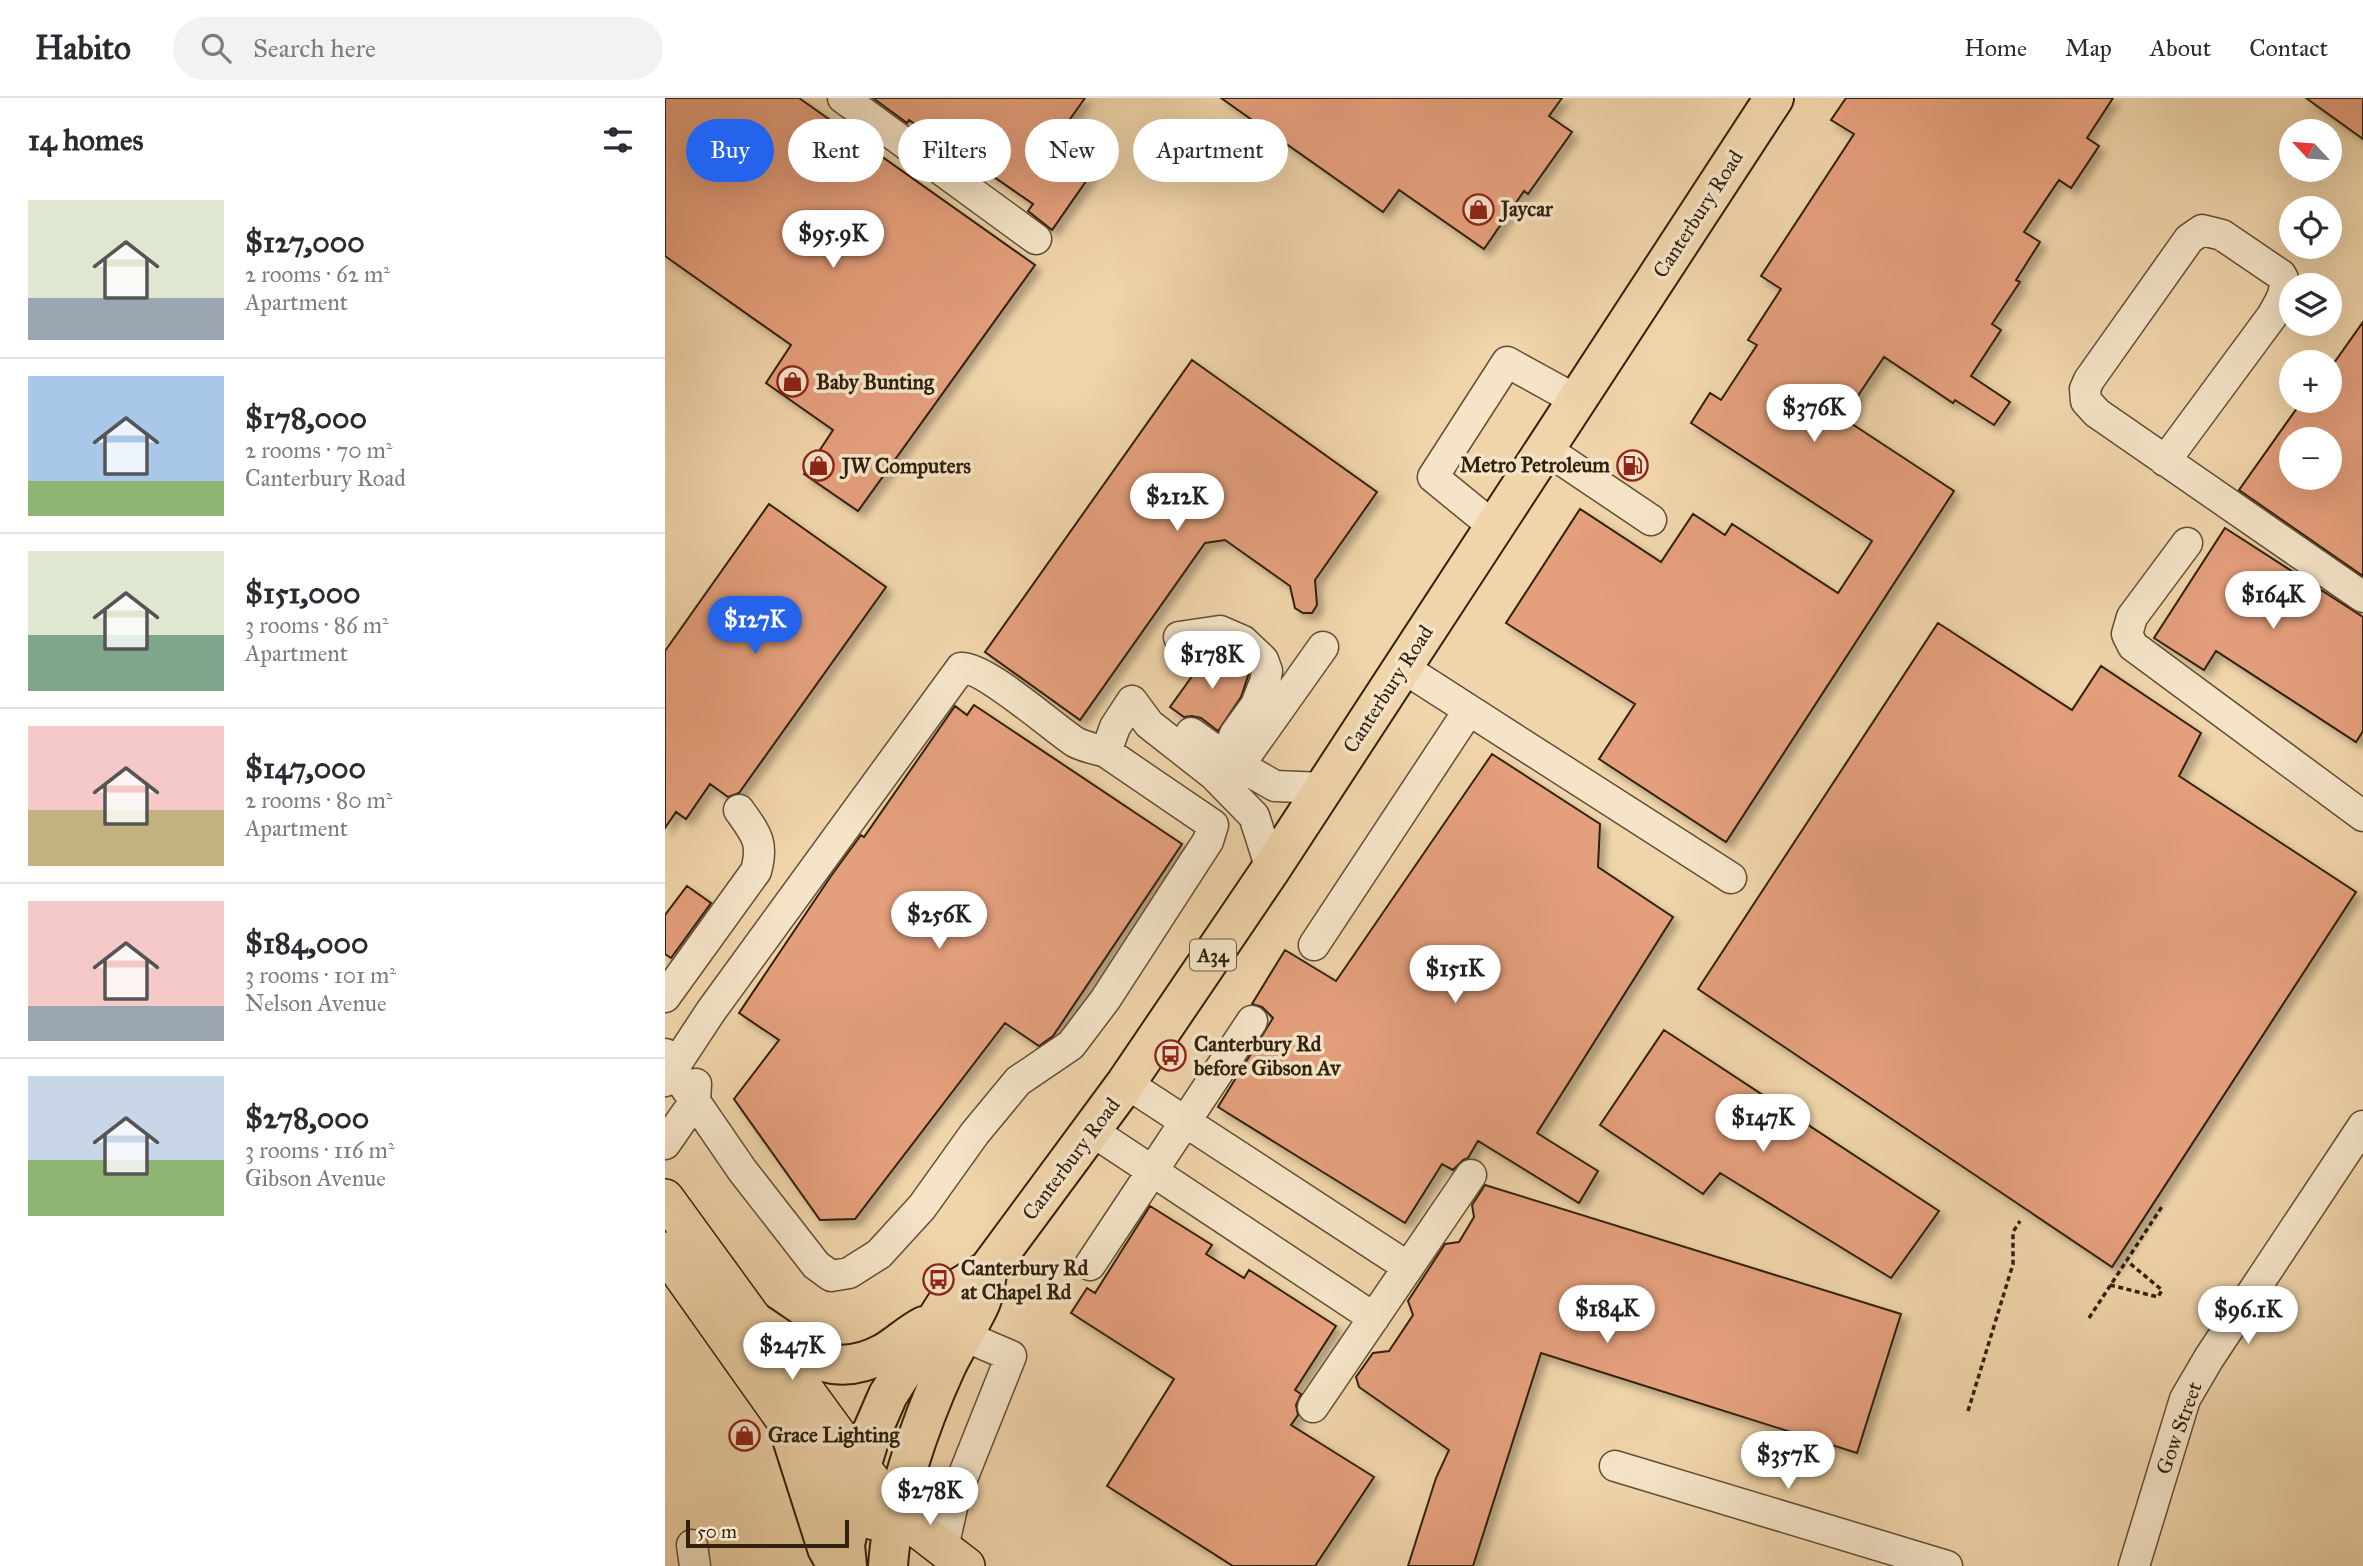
<!DOCTYPE html>
<html lang="en">
<head>
<meta charset="utf-8">
<style>
  :root { --surface:#fff; --page:#f2f2f3; --text:#2b2b33; --muted:#7c7c81; --line:#e1e1e2; --accent:#2563eb }
  body { margin:0; font-family:"IM FELL Great Primer",serif; background:var(--page); color:var(--text); height:100vh; display:flex; flex-direction:column; font-size:26px; white-space:nowrap }
  * { box-sizing:border-box; margin:0 }
  p { font-size:23px; color:var(--muted) }
  .icon { flex:none; width:38px; height:38px; fill:none; stroke:currentColor; stroke-width:2; stroke-linecap:round; stroke-linejoin:round }
  .map { position:relative; flex:1; overflow:hidden }
  .sheet { display:flex; flex-direction:column; background:var(--surface); width:665px }
  .sheet>* { flex:none }
  .banner { position:absolute; left:21px; top:21px; width:665px; height:63px; display:flex; gap:14px }
  .needle { width:46px; rotate:296deg }
  .buttons { position:absolute; left:1614px; top:21px; display:grid; gap:14px }
  .buttons a { display:grid; place-items:center; width:63px; height:63px; border-radius:50%; background:var(--surface); box-shadow:0 7px 28px #0002; font-size:35px }
  .scale { position:absolute; left:21px; bottom:18px; width:163px; box-sizing:border-box; padding-left:7px; border:4px solid #32210d; border-top:0; font-size:19px; line-height:24px; white-space:nowrap; color:#32210d; -webkit-text-stroke:5px #f5e4c8; paint-order:stroke }
  .price { position:absolute; translate:-50% -60px; padding:0 16px; border-radius:24px; background:#fff; color:#222; font-size:23px; line-height:46px; filter:drop-shadow(0 2px 4px #0008) }
  .price::after { content:''; position:absolute; left:50%; top:42px; width:21px; height:16px; margin-left:-10px; background:inherit; clip-path:polygon(0 0,100% 0,50% 100%) }
  .price.active { background:var(--accent); color:#fff }
  ul { padding:0; list-style:none }
  li { display:flex; align-items:center; gap:21px; height:175px; padding:0 28px }
  li+li { border-top:2px solid var(--line) }
  li span { display:grid; place-items:center; flex:none; width:196px; height:140px; border-radius:0px; color:#555 }
  li>.icon { margin-inline-start:auto }
  span .icon { width:84px; height:84px; fill:#fffc; stroke-width:1 }
  li b { font-size:30px }
  h2 { display:flex; justify-content:space-between; align-items:center; height:84px; padding:0 28px; font-size:30px }
  .tag { padding:0 24px; border-radius:32px; background:var(--surface); box-shadow:0 7px 28px #0002; font-size:24px; line-height:63px }
  .tag.active { background:var(--accent); color:#fff }
  header { display:flex; align-items:center; gap:42px; box-sizing:border-box; height:98px; padding:0 35px; background:var(--surface); border-bottom:2px solid var(--line) }
  header strong { font-size:33px }
  nav { display:flex; gap:38px; margin-inline-start:auto; font-size:24px }
  .search { width:490px; height:63px; background:var(--page); display:flex; align-items:center; gap:18px; box-sizing:border-box; padding:0 24px; border-radius:38px; color:var(--muted); font-size:26px }
  main { display:flex; flex:1; min-height:0 }
  .map>svg:first-child { display:block }
  .building { fill:#e49f7b; stroke:#32210d; stroke-width:2; fill-rule:evenodd; filter:url(#shadow) }
  .lines { fill:none; stroke-linecap:round; stroke-linejoin:round }
  .minor-casing { stroke:#624e34; stroke-width:33 }
  .major-casing { stroke:#32210d; stroke-width:40 }
  .highway-casing { stroke:#32210d; stroke-width:42 }
  .path { stroke:#32210d; stroke-width:3.5; stroke-dasharray:5 3.5; stroke-linecap:butt }
  .minor { stroke:#f5e4c8; stroke-width:30 }
  .major { stroke:#f0d5aa; stroke-width:37 }
  .highway { stroke:#f0d5aa; stroke-width:38 }
  .labels { text-anchor:middle; dominant-baseline:central; stroke-width:7; stroke-linejoin:round; paint-order:stroke }
  .shield { fill:#f5e4c8; stroke:#6c5c45; stroke-width:2 }
  .shield-label { font-size:19px; font-weight:bold; fill:#32210d }
  .poi-label { font-size:21px; font-weight:bold; fill:#32210d; stroke:#f5e4c8; text-anchor:start }
  .street-label { font-size:21px; fill:#32210d; stroke:#f5e4c8 }
</style>
</head>
<body>
<header>
<strong>Habito</strong>
<div class="search"><svg class="icon" aria-label="search" viewBox="0 0 24 24"><circle cx="10" cy="10" r="6"/><path d="M15 15l6 6"/></svg>Search here</div>
<nav><a>Home</a><a>Map</a><a>About</a><a>Contact</a></nav>
</header>
<main>
<section class="sheet">
<h2>14 homes<svg class="icon" aria-label="filters" viewBox="0 0 24 24"><path d="M4 7h16M4 17h16"/><circle cx="9" cy="7" r="2"/><circle cx="15" cy="17" r="2"/></svg></h2>
<ul>
<li><span style="background:linear-gradient(#dfe7d0 70%,#9aa5b1 0)"><svg class="icon" aria-label="home" viewBox="0 0 24 24"><path d="M3 11l9-7 9 7M6 9v11h12V9"/></svg></span><div><b>$127,000</b><p>2 rooms · 62 m²</p><p>Apartment</p></div></li>
<li><span style="background:linear-gradient(#a9c7e8 75%,#8fb573 0)"><svg class="icon" aria-label="home" viewBox="0 0 24 24"><path d="M3 11l9-7 9 7M6 9v11h12V9"/></svg></span><div><b>$178,000</b><p>2 rooms · 70 m²</p><p>Canterbury Road</p></div></li>
<li><span style="background:linear-gradient(#dfe7d0 60%,#7fa58c 0)"><svg class="icon" aria-label="home" viewBox="0 0 24 24"><path d="M3 11l9-7 9 7M6 9v11h12V9"/></svg></span><div><b>$151,000</b><p>3 rooms · 86 m²</p><p>Apartment</p></div></li>
<li><span style="background:linear-gradient(#f6c9c9 60%,#c2b280 0)"><svg class="icon" aria-label="home" viewBox="0 0 24 24"><path d="M3 11l9-7 9 7M6 9v11h12V9"/></svg></span><div><b>$147,000</b><p>2 rooms · 80 m²</p><p>Apartment</p></div></li>
<li><span style="background:linear-gradient(#f6c9c9 75%,#9aa5b1 0)"><svg class="icon" aria-label="home" viewBox="0 0 24 24"><path d="M3 11l9-7 9 7M6 9v11h12V9"/></svg></span><div><b>$184,000</b><p>3 rooms · 101 m²</p><p>Nelson Avenue</p></div></li>
<li><span style="background:linear-gradient(#c9d6e8 60%,#8fb573 0)"><svg class="icon" aria-label="home" viewBox="0 0 24 24"><path d="M3 11l9-7 9 7M6 9v11h12V9"/></svg></span><div><b>$278,000</b><p>3 rooms · 116 m²</p><p>Gibson Avenue</p></div></li>
</ul>
</section>
<div class="map">
<svg width="1698" height="1468" viewBox="0 0 1698 1468">
  <defs>
    <filter id="shadow"><feDropShadow dx="6" dy="6" stdDeviation="3.5" flood-color="#0004"/></filter>
  </defs>
  <rect width="100%" height="100%" fill="#f0d5aa"/>
  <filter id="stains"><feTurbulence type="fractalNoise" baseFrequency=".00286" numOctaves="4"/><feColorMatrix values="0 0 0 0 .2 0 0 0 0 .09 0 0 0 0 .02 0 0 0 .5 -.17"/></filter>
  <radialGradient id="worn" r=".72"><stop offset=".6" stop-color="#630" stop-opacity="0"/><stop offset="1" stop-color="#630" stop-opacity=".3"/></radialGradient>
  <path class="building" d="M0,0H134L370,167L193,413L139,376L168,332L101,285L126,247L0,158Z
    M208,0H420L393,38L433,66L387,132L363,113L368,106L296,56L294,58L244,22L242,25Z
    M556,0H897L884,18L907,34L863,96L859,93L819,151L734,92L718,114Z
    M1181,0H1448L1422,40L1434,48L1406,90L1394,82L1359,134L1375,144L1351,182L1355,184L1327,226L1336,232L1306,278L1345,304L1329,327L1290,302L1288,305L1219,259L1178,320L1289,393L1061,744L934,661L970,606L841,525L915,411L996,464L1028,416L1060,437L1067,426L1173,495L1207,443L1026,325L1045,295L1056,302L1092,247L1083,242L1116,191L1096,178L1189,36L1166,22Z
    M1641,0H1698V41Z
    M1698,224V478L1574,392L1637,303H1664V272ZM1626,341H1664V380H1626Z
    M527,262L712,394L650,482L652,507L647,515H638L630,510L625,488L560,442L540,445L415,622L320,554Z
    M104,406L221,489L74,695L63,699L45,686L21,721L11,714L0,730V553Z
    M1560,430L1698,519V633L1691,644L1551,553L1539,572L1489,540Z
    M1273,525L1407,612L1436,568L1536,635L1514,678L1691,794L1447,1169L1033,891Z
    M546,552L572,569L575,566L584,575L576,599L553,633L536,620L527,618L519,619L505,609Z
    M309,607L517,746L388,938L374,948L340,925L190,1121L155,1122L69,1001L114,942L74,915L166,778L196,737L199,739L290,608L302,617Z
    M827,656L935,726L933,769L1008,819L872,1035L933,1073L914,1105L813,1043L803,1060L798,1062L788,1072L777,1066L740,1125L553,1009L608,920L597,909L587,906L620,852L671,883Z
    M22,788L46,805L6,860L0,856V817Z
    M999,932L1274,1113L1226,1180L1055,1075L1038,1096L935,1027Z
    M820,1087L1236,1216L1192,1355L876,1255L808,1468H743L771,1380L784,1352L694,1289L691,1279L708,1255L724,1253L748,1217L743,1203L780,1146L794,1144L809,1119L807,1107Z
    M485,1108L547,1147L541,1156L579,1180L584,1172L671,1228L630,1292L636,1296L631,1307L633,1317L626,1327L709,1379L650,1468H568L442,1388L509,1281L406,1215L422,1190L430,1195Z"/>
  <g class="lines">
    <defs>
      <path id="minor" d="M178,0L371,141
        M879,350L986,422
        M1500,363L1607,218C1614,205 1625,191 1616,177L1557,137L1537,132L1524,141L1424,282L1420,291L1421,303L1432,315L1698,499
        M828,428L768,379L842,264L911,302
        M1522,445L1467,519L1462,536L1468,548L1698,718
        M514,539L555,533L578,543L598,562L602,573L600,584L591,607L570,636L567,644L569,663
        M737,569L1066,780
        M467,603L484,626L549,677L589,718L606,771
        M526,635L561,660L610,688L659,690
        M575,666L658,549
        M649,847L804,612
        M0,899L91,773C99,744 91,736 74,712
        M0,956L7,970L77,1072L151,1167L166,1178L184,1175L214,1156L257,1109L310,1035L353,983L406,947L440,902L543,743L548,727L441,654L450,629L467,603
        M0,983L46,913L296,570C319,568 387,629 410,644C419,649 431,651 441,654
        M461,985L743,1169
        M427,1033L709,1220
        M0,1046L30,1003L31,986
        M425,1167L587,923
        M648,1309L806,1077
        M950,1368L1282,1468
        M27,1447L30,1468
        M278,1450L289,1401L346,1258L297,1237
        M1469,1468L1520,1301L1544,1260L1698,1028"/>
      <path id="major" d="M0,1100L196,1369L232,1415L301,1468
        M0,1153L168,1390L209,1423"/>
      <path id="highway" d="M92,1225C136,1254 165,1284 219,1255C233,1247 245,1235 259,1228
        M123,1328L162,1450L172,1468
        M182,1468L180,1447L196,1369L206,1336L223,1297L290,1192L323,1172L461,985L606,771L1109,0
        M223,1468C227,1406 255,1326 281,1269C291,1248 304,1229 314,1208C320,1198 320,1183 323,1172"/>
    </defs>
    <use href="#minor" class="minor-casing"/>
    <use href="#major" class="major-casing"/>
    <use href="#highway" class="highway-casing"/>
    <path class="path" d="M1445,1187L1493,1199L1497,1192L1462,1163
      M1424,1220L1498,1107
      M1303,1313L1348,1166V1134L1355,1123"/>
    <use href="#minor" class="minor"/>
    <use href="#major" class="major"/>
    <use href="#highway" class="highway"/>
  </g>
  <defs>
    <symbol id="shop-ring" viewBox="-11 -11 22 22"><circle r="9.5" fill="#f5e4c8" stroke="#8f2418" stroke-width="1.5"/><path d="M-5-2.5h2.3a2.7 3.5 0 0 1 5.4 0H5L5.5 6h-11ZM-1.5-2.5h3a1.5 2.3 0 0 0-3 0Z" fill="#8f2418"/></symbol>
    <symbol id="fuel-ring" viewBox="-11 -11 22 22"><circle r="9.5" fill="#f5e4c8" stroke="#8f2418" stroke-width="1.5"/><path d="M-5.5-6h7V0h2V4h1.3V-2.5L3-4.5l.8-.8L6-3V5H2.5V1h-1V6h-7ZM-4.2-4.7v3.2H.2V-4.7Z" fill="#8f2418"/></symbol>
    <symbol id="bus-ring" viewBox="-11 -11 22 22"><circle r="9.5" fill="#f5e4c8" stroke="#8f2418" stroke-width="1.5"/><path d="M-5-6H5V4H4V6H2V4H-2V6H-4V4H-5ZM-3.5-4V0h7V-4ZM-3.5 1.2v1.5H-2V1.2ZM2 1.2v1.5H3.5V1.2Z" fill="#8f2418"/></symbol>
  </defs>
  <g fill-rule="evenodd">
    <use href="#shop-ring" x="796" y="94" width="35" height="35"/>
    <use href="#shop-ring" x="110" y="266" width="35" height="35"/>
    <use href="#fuel-ring" x="950" y="350" width="35" height="35"/>
    <use href="#shop-ring" x="136" y="350" width="35" height="35"/>
    <use href="#bus-ring" x="488" y="940" width="35" height="35"/>
    <use href="#bus-ring" x="256" y="1164" width="35" height="35"/>
    <use href="#shop-ring" x="62" y="1320" width="35" height="35"/>
  </g>
  <g class="labels">
    <rect class="shield" x="525" y="841.5" width="46" height="31" rx="5"/>
    <g class="shield-label">
      <text x="548" y="857">A34</text>
    </g>
    <g class="poi-label">
      <text x="836" y="111">Jaycar</text>
      <text x="151" y="284">Baby Bunting</text>
      <text x="945" y="367" text-anchor="end">Metro Petroleum</text>
      <text x="177" y="368">JW Computers</text>
      <text x="529" y="946">Canterbury Rd<tspan x="529" dy="24">before Gibson Av</tspan></text>
      <text x="296" y="1170">Canterbury Rd<tspan x="296" dy="24">at Chapel Rd</tspan></text>
      <text x="103" y="1337">Grace Lighting</text>
    </g>
    <g class="street-label">
      <text transform="translate(1033 116) rotate(-57)">Canterbury Road</text>
      <text transform="translate(723 591) rotate(-57)">Canterbury Road</text>
      <text transform="translate(406 1061) rotate(-53)">Canterbury Road</text>
      <text transform="translate(1514 1330) rotate(-70)">Gow Street</text>
    </g>
  </g>
  <rect width="100%" height="100%" filter="url(#stains)"/>
  <rect width="100%" height="100%" fill="url(#worn)"/>
</svg>
<div class="buttons">
<a><svg class="needle" viewBox="-14 -14 28 28"><path d="M0-13l5 13h-10z" fill="#e53935"/><path d="M0 13l5-13h-10z" fill="#7c7c81"/></svg></a>
<a><svg class="icon" aria-label="locate" viewBox="0 0 24 24"><circle cx="12" cy="12" r="6"/><path d="M12 2v4M12 18v4M2 12h4M18 12h4"/></svg></a>
<a><svg class="icon" aria-label="layers" viewBox="0 0 24 24"><path d="M12 4l9 5-9 5-9-5zM3 14l9 5 9-5"/></svg></a>
<a>+</a>
<a>−</a>
</div>
<div class="scale">50 m</div>
<b class="price" style="left:168px;top:172px">$95.9K</b>
<b class="price" style="left:1149px;top:346px">$376K</b>
<b class="price" style="left:512px;top:435px">$212K</b>
<b class="price" style="left:1608px;top:533px">$164K</b>
<b class="price active" style="left:90px;top:558px">$127K</b>
<b class="price" style="left:547px;top:593px">$178K</b>
<b class="price" style="left:274px;top:853px">$256K</b>
<b class="price" style="left:790px;top:907px">$151K</b>
<b class="price" style="left:1098px;top:1056px">$147K</b>
<b class="price" style="left:942px;top:1247px">$184K</b>
<b class="price" style="left:1583px;top:1248px">$96.1K</b>
<b class="price" style="left:127px;top:1284px">$247K</b>
<b class="price" style="left:1123px;top:1393px">$357K</b>
<b class="price" style="left:265px;top:1429px">$278K</b>
<div class="banner">
<a class="tag active">Buy</a>
<a class="tag">Rent</a>
<a class="tag">Filters</a>
<a class="tag">New</a>
<a class="tag">Apartment</a>
</div>
</div>
</main>
</body>
</html>
